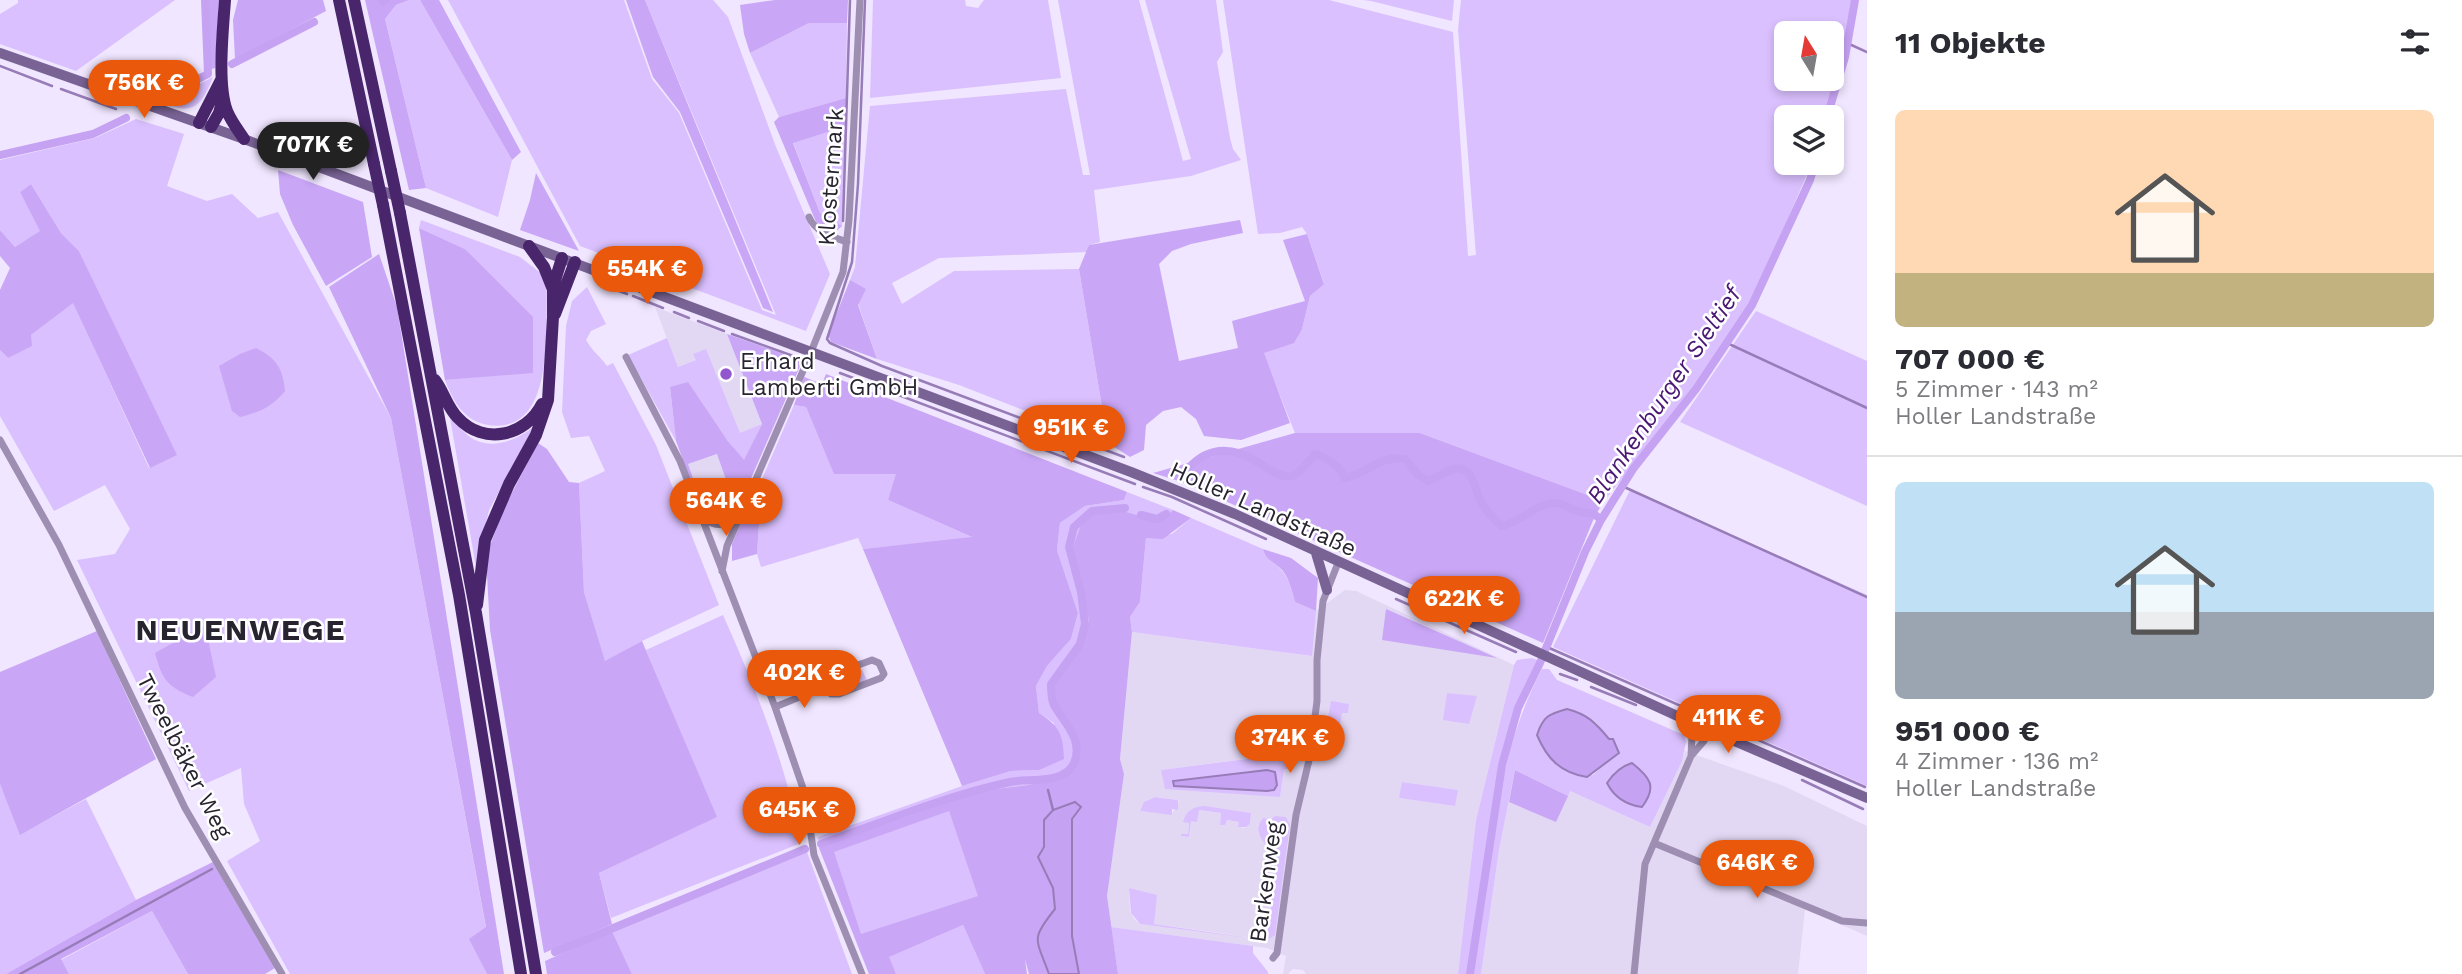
<!DOCTYPE html>
<html lang="de">
<head>
<meta charset="utf-8">
<style>
  :root { --surface:#fff; --page:#f7f7f7; --text:#2b2b33; --muted:#7c7c81; --line:#e1e1e2; --accent:#ea580c }
  body { margin:0; font-family:"Work Sans",sans-serif; background:var(--page); color:var(--text); height:100vh; display:flex; flex-direction:column; font-size:26px; white-space:nowrap }
  * { box-sizing:border-box; margin:0 }
  p { font-size:23px; color:var(--muted) }
  .icon { flex:none; width:38px; height:38px; fill:none; stroke:currentColor; stroke-width:2; stroke-linecap:round; stroke-linejoin:round }
  .map { position:relative; flex:1; overflow:hidden }
  .panel { display:flex; flex-direction:column; background:var(--surface); width:595px }
  .panel>* { flex:none }
  .needle { width:46px; rotate:349deg }
  .fabs { position:absolute; left:1774px; top:21px; display:grid; gap:14px }
  .fabs a { display:grid; place-items:center; width:70px; height:70px; border-radius:10px; background:var(--surface); box-shadow:0 4px 10px #0003; font-size:35px }
  .price { position:absolute; translate:-50% -60px; padding:0 16px; border-radius:24px; background:var(--accent); color:#fff; font-size:23px; line-height:46px; filter:drop-shadow(0 2px 4px #0008) }
  .price::after { content:''; position:absolute; left:50%; top:42px; width:21px; height:16px; margin-left:-10px; background:inherit; clip-path:polygon(0 0,100% 0,50% 100%) }
  .price.current { background:#222; color:#fff }
  ul { padding:0; list-style:none }
  li { display:grid; align-content:center; gap:14px; height:371px; padding:0 28px }
  li+li { border-top:2px solid var(--line) }
  li span { display:grid; place-items:center; height:217px; border-radius:10px; color:#555 }
  li>.icon { margin-inline-start:auto }
  span .icon { width:126px; height:126px; fill:#fffc; stroke-width:1 }
  li b { font-size:30px }
  h2 { display:flex; justify-content:space-between; align-items:center; height:84px; padding:0 28px; font-size:30px }
  main { display:flex; flex:1; min-height:0 }
  .map>svg:first-child { display:block }
  .built { fill:#e3d8f4; fill-rule:evenodd }
  .green { fill:#dac0fe; fill-rule:evenodd }
  .forest { fill:#c9a6f6; fill-rule:evenodd }
  .water { fill:#c6a2f2; stroke:#977cb8; stroke-width:2 }
  .lines { fill:none; stroke-linecap:round; stroke-linejoin:round }
  .stream { stroke:#977cb8; stroke-width:2.5 }
  .canal { stroke:#c6a2f2; stroke-width:8 }
  .minor { stroke:#9e8fb2; stroke-width:7 }
  .secondary { stroke:#796395; stroke-width:10 }
  .motorway { stroke:#49266c; stroke-width:12 }
  .motorway-bridge { stroke:#49266c; stroke-width:12 }
  .poi-dot { fill:#9257ce; stroke:#fff; stroke-width:2.5 }
  .labels { text-anchor:middle; dominant-baseline:central; stroke-width:5; stroke-linejoin:round; paint-order:stroke }
  .street-label { font-size:23px; fill:#28242f; stroke:#fff }
  .poi-label { font-size:23px; fill:#28242f; stroke:#fff; text-anchor:start }
  .water-label { font-size:24px; font-style:italic; fill:#4a1874; stroke:#fff }
  .district-label { font-size:30px; font-weight:bold; letter-spacing:2px; fill:#28242f; stroke:#fff }
</style>
</head>
<body>
<main>
<div class="map">
<svg width="1867" height="974" viewBox="0 0 1867 974">
  <rect width="100%" height="100%" fill="#f0e6ff"/>
  <path class="built" d="M655,307L727,334L762,424L740,434L696,360L678,367Z
    M718,454L729,488L700,499L688,464Z
    M1345,590L1356,591L1514,665L1476,820L1458,974H1306L1303,970L1293,969L1288,974H1283L1286,956L1267,948L1111,927L1107,896L1124,774L1120,759L1132,632L1311,656L1316,611ZM1447,693L1476,697L1444,720ZM1292,753L1284,768L1280,797L1161,770ZM1402,782L1457,790L1455,806L1400,798ZM1155,797H1158L1179,800L1172,814L1140,811L1146,801ZM1201,806L1251,813L1250,824L1244,828L1239,827V822L1226,820L1220,824L1221,813L1199,810L1191,821L1189,837L1182,834L1188,835L1189,823L1186,815L1192,809ZM1263,818H1275L1290,825L1267,936L1277,863L1274,854L1258,833V826ZM1129,888L1132,889L1153,924L1249,937L1140,924L1134,919L1130,911Z
    M1569,696L1685,751L1784,786L1867,826V936L1805,909L1798,974H1481L1499,850L1523,728L1533,703ZM1524,728L1685,752L1650,827L1570,791L1509,802Z"/>
  <path class="green" d="M18,0H175L76,71L0,44V14L18,3Z
    M409,0H420L512,160L498,217L426,188L385,19L396,5Z
    M448,0H624L652,79L679,113L762,310L776,315L645,0H713L728,17L776,147L830,274L806,331L580,246Z
    M873,0H965L966,6L978,8L984,0H1048L1061,78L870,98Z
    M1058,0H1139L1183,161L1191,159L1145,0H1216L1223,52L1217,62L1230,138L1233,149L1241,160L1191,176L1094,190L1100,242L1089,245L1087,252L939,258L892,283L902,304L954,271L1079,269L1108,443L959,385L877,359L850,280L855,267L870,106L1066,89L1083,175H1090Z
    M1223,0H1329L1453,32L1468,256L1476,255L1458,30L1461,0H1852L1843,51L1824,117H1787V163H1812L1751,303L1694,389L1604,501L1420,433H1295L1263,353L1302,329L1310,296L1324,283L1307,234L1302,227L1280,233L1258,234ZM1787,33H1832V79H1787Z
    M1363,0H1454L1452,21L1371,1Z
    M809,23H847L846,98L779,117L750,53Z
    M213,77C202,105 193,117 164,102Z
    M136,119L184,134L167,186L207,201L232,194L258,218L278,212L391,418L486,928L470,939L487,974H290L227,861L260,841L244,804L241,768L189,791L77,560L115,554L130,529L105,485L54,511L0,416V350L8,358L31,335L73,302L149,468L176,455L79,251L61,233L31,184L20,192L41,231L15,247L0,230V160L95,138Z
    M846,126L842,226L820,213L793,142Z
    M421,220L520,257L542,274L547,286C545,330 556,435 488,425C464,421 453,401 445,380L532,372L465,249L419,228Z
    M587,287L606,324L591,331L586,340C592,351 600,356 607,366L613,363L656,445L719,605L642,641L605,662L584,592L579,483L605,471L589,436L571,438L562,412L566,326L572,301Z
    M1756,311L1867,361V506L1680,422Z
    M667,338L678,367L696,360L693,354L706,349L740,433L762,424L744,461L727,440L670,387L676,441L628,355Z
    M794,405L806,407L834,473L897,474L888,500L974,538L863,549L858,538L761,567L757,554L762,479Z
    M450,418C457,424 466,436 475,440C496,450 520,438 536,425L489,510L476,567Z
    M1630,490L1867,595V786L1553,647Z
    M1127,492L1173,510C1155,527 1145,518 1123,511L1082,585L1089,621L1084,643L1055,701L1074,730L1080,754L1075,766L1066,775L1028,785L979,791L819,848L818,837L962,786L1011,771L1039,770L1054,723L1039,713L1036,686L1047,666L1071,639L1078,613L1057,550L1060,523L1085,506L1124,500Z
    M1191,518L1263,549C1266,560 1274,561 1281,570C1289,578 1292,591 1295,602L1316,611L1312,656L1132,632L1130,617L1140,602L1146,538L1172,534Z
    M723,615C756,689 786,764 801,843L611,918L599,873L716,817L646,650Z
    M1532,658L1540,661L1516,708L1505,749L1488,837L1468,974H1458L1476,820L1514,665L1517,660Z
    M1542,669H1549L1557,680L1684,735L1686,742L1682,761L1650,827L1570,791L1568,796L1515,770L1520,744L1499,850L1481,974H1473C1487,873 1494,759 1542,669ZM1551,713L1595,721L1609,739L1601,767L1593,775C1559,776 1553,761 1537,735L1541,722ZM1633,764L1645,775L1624,801L1608,787Z
    M862,670L867,680L851,686L847,674Z
    M1447,693L1477,696L1469,724L1443,720Z
    M1331,701L1349,704L1348,713H1342L1339,730L1326,728Z
    M1293,753L1291,769H1284L1280,797L1165,789L1161,770ZM1267,770V791L1174,785V781Z
    M1402,782L1458,790L1455,806L1399,798Z
    M0,784L21,834L86,799L136,900L6,974H0Z
    M1155,797L1178,800V810L1172,809V815L1140,811L1144,802Z
    M1205,806L1251,813L1250,824L1246,827H1238L1239,822L1227,820L1225,825H1220L1221,813L1199,810L1197,822L1191,821L1189,837L1181,836V834H1188L1189,823L1183,822C1186,811 1193,806 1205,806Z
    M949,810L979,896L861,935L833,852Z
    M1275,816L1286,817L1290,825L1275,935L1269,939L1267,936L1277,863C1272,846 1248,835 1263,818L1271,819Z
    M807,852L852,974H632L612,931Z
    M1129,888L1157,895L1154,924L1249,938L1140,924L1131,913Z
    M152,911L188,974H69L61,960Z
    M963,925L985,974H896L888,957Z
    M1111,927L1253,946V953L1268,972V974H1118Z"/>
  <path class="forest" d="M207,0H219L215,68L209,70Z
    M238,0H323L326,11L235,59L233,20Z
    M365,0H409L396,5L385,19L426,188L409,190Z
    M420,0H439L521,152L512,160Z
    M626,0H645L773,312L763,308L680,112L653,77Z
    M775,0H848L847,23H809L750,53L744,34L740,5Z
    M846,98V126L793,143L820,213L842,226L834,233L816,222L774,122L779,117Z
    M278,170L363,202L372,257L326,286L293,225L280,194Z
    M536,173L579,251L520,230L530,200Z
    M31,184L61,233L79,251L177,455L150,468L73,303L31,335L32,346L8,358L0,350V290L10,268L0,256V230L15,247L40,231L20,192Z
    M1240,220L1243,233L1191,244L1172,251L1159,264L1179,361L1238,348L1232,321L1305,301L1283,240L1307,234L1324,284L1310,296L1302,329L1294,343L1264,353L1290,423L1241,440L1204,436L1196,419L1181,407L1163,411L1146,425L1144,450L1130,457L1108,443L1079,269L1089,245Z
    M419,228L465,249L533,317V373L445,380Z
    M379,254L397,307L504,974H487L469,939L486,927L391,418L329,287Z
    M850,280L866,289L858,305L877,359L831,342L828,335Z
    M727,334L798,359L801,364L742,499L726,519L712,521L704,517L676,441L670,387L688,382L727,440L744,460L762,424ZM717,454L729,488L700,498L688,464Z
    M256,348C276,358 283,368 285,391C272,407 260,412 240,417L232,411L219,366L240,354Z
    M826,374L1127,492L1124,500L1085,506L1060,523L1057,550L1078,613L1071,639L1047,666L1036,686L1039,713C1060,727 1063,734 1064,759L1039,770L1011,771L962,786L863,549L972,537L888,500L896,474H834L806,407L794,405L804,377L822,384Z
    M1295,433H1420L1604,501L1594,518L1543,643L1185,483L1153,473Z
    M538,443L547,449L569,482L579,483L584,592L605,661L642,641L717,817L599,873L612,924L544,953L490,630L486,556L505,506Z
    M762,479L757,554L732,561V544L759,480Z
    M1173,510L1191,518L1163,539L1146,538L1140,602L1130,617L1132,632L1120,759L1124,774L1107,896L1118,974H1079L1072,936V819L1044,820V847L1039,857L1053,888L1055,910C1030,939 1037,940 1049,974H1029L1025,959L1027,974H985L963,925L889,957L896,974H869L819,848L979,791L1028,785L1066,775L1075,766L1080,754L1074,730L1055,701L1054,683L1084,643L1089,621L1073,547L1081,525L1093,514L1123,511L1156,521L1164,518ZM949,811L978,896L861,934L834,852Z
    M1263,549L1291,558L1318,578L1316,611L1295,602C1292,591 1289,578 1282,570C1274,561 1266,561 1263,549Z
    M1386,609L1497,658L1382,640Z
    M205,625L216,677L193,697C167,687 162,679 155,653Z
    M97,631L156,759L20,835L0,784V672Z
    M1515,770L1568,796L1556,822L1509,802Z
    M213,862L275,968L265,974H188L152,911L61,959L69,974H6L136,900Z
    M612,931L632,974H547L545,961Z"/>
  <path class="water" d="M1567,709C1587,714 1596,723 1609,739H1613L1619,753L1587,777C1561,773 1547,759 1537,735C1543,716 1549,714 1567,709Z
    M1632,763C1651,778 1657,787 1642,807C1627,805 1614,797 1607,783C1613,774 1622,766 1632,763Z
    M1267,770L1275,772L1277,785L1274,790L1267,791L1174,786L1173,781Z
    M1075,802L1081,807L1072,819V936L1079,974H1049C1036,938 1030,940 1055,909L1053,888L1038,857L1044,847V820L1053,810Z"/>
  <g class="lines">
    <path class="stream" d="M383,0V1
      M865,0L858,184L852,262L827,339L830,343L882,366L1124,457
      M1847,43L1867,52
      M0,66L52,86
      M61,89L116,109
      M843,221L850,0
      M598,283L627,294
      M633,296L663,308
      M674,312L689,318
      M698,321L724,331
      M732,334L796,357
      M1727,343L1867,408
      M840,373L1135,484
      M1622,486L1867,597
      M1143,487L1172,497L1266,539
      M1396,599L1516,652
      M1547,647L1865,787
      M1560,674L1577,680
      M1591,687L1636,705
      M1802,780L1863,809
      M1048,790L1053,810
      M20,974L212,869"/>
    <path class="canal" d="M383,1L385,0
      M232,64L314,22
      M166,95L208,74L205,0
      M1827,117L1845,57L1855,0
      M0,155L93,134L126,118
      M1181,478C1200,449 1226,443 1256,461C1267,467 1278,478 1291,476C1301,474 1309,460 1315,454C1330,459 1338,465 1345,478C1369,473 1379,455 1405,459L1418,475L1428,481C1437,478 1445,471 1454,469C1473,465 1474,487 1480,500C1485,510 1493,518 1501,526C1519,523 1540,501 1556,503C1563,503 1570,509 1577,511C1587,514 1593,511 1601,520
      M1141,515L1157,519L1166,514
      M821,844C883,822 945,796 1010,782C1028,778 1064,785 1074,763C1084,740 1064,723 1054,705C1051,699 1051,691 1051,684L1080,644L1085,624L1081,592L1069,547L1074,527L1092,511L1125,508
      M555,952L805,849
      M1470,974L1502,765L1518,708L1540,663L1585,552L1601,520L1633,469L1696,389L1752,305L1810,180L1815,163"/>
    <path class="minor" d="M809,217C815,232 833,237 847,242
      M626,357L680,461L775,707L805,794L814,855L862,974
      M0,440L59,545L185,808L282,974
      M701,518C720,529 724,526 739,512
      M722,571L727,546L809,357L843,272L849,220L860,0
      M775,707L824,687C828,671 858,666 872,660L879,663L884,674L881,678L839,694H831L824,687
      M1691,756L1692,736L1697,725
      M1654,843L1842,921L1867,923
      M1273,958L1277,953L1296,815L1310,756L1317,701V660L1323,601L1338,563
      M1634,974L1645,864L1691,756L1704,741L1708,730"/>
    <path class="secondary" d="M0,53L244,139L1131,472L1235,514L1697,725L1867,798
      M1316,553L1327,590"/>
    <path class="motorway" d="M225,0C223,29 217,85 227,111C231,121 238,130 244,139
      M339,0L374,164
      M354,0L391,171
      M199,123L221,80
      M211,127L219,113L223,99
      M383,205L459,595L521,974
      M400,213L476,613L536,974
      M529,246L544,267L552,287
      M555,314L575,262
      M435,380C444,392 447,407 458,418C484,446 526,436 542,404
      M477,605L485,540L509,484L536,435L548,400L553,317V287L562,258"/>
    <path class="motorway-bridge" d="M374,164L383,205
      M391,171L400,213"/>
  </g>
  <circle class="poi-dot" cx="726" cy="374" r="7"/>
  <g class="labels">
    <g class="street-label">
      <text transform="translate(831 177) rotate(-86)">Klostermark</text>
      <text transform="translate(1263 509) rotate(24)">Holler Landstraße</text>
      <text transform="translate(184 756) rotate(63)">Tweelbäker Weg</text>
      <text transform="translate(1266 882) rotate(-82)">Barkenweg</text>
    </g>
    <g class="poi-label">
      <text x="740" y="361">Erhard<tspan x="740" dy="26">Lamberti GmbH</tspan></text>
    </g>
    <g class="water-label">
      <text transform="translate(1664 395) rotate(-56)">Blankenburger Sieltief</text>
    </g>
    <g class="district-label">
      <text x="241" y="629">NEUENWEGE</text>
    </g>
  </g>
</svg>
<div class="fabs">
<a><svg class="needle" viewBox="-14 -14 28 28"><path d="M0-13l5 13h-10z" fill="#e53935"/><path d="M0 13l5-13h-10z" fill="#7c7c81"/></svg></a>
<a><svg class="icon" aria-label="layers" viewBox="0 0 24 24"><path d="M12 4l9 5-9 5-9-5zM3 14l9 5 9-5"/></svg></a>
</div>
<b class="price" style="left:144px;top:120px">756K €</b>
<b class="price current" style="left:313px;top:182px">707K €</b>
<b class="price" style="left:647px;top:306px">554K €</b>
<b class="price" style="left:1071px;top:465px">951K €</b>
<b class="price" style="left:726px;top:538px">564K €</b>
<b class="price" style="left:1464px;top:636px">622K €</b>
<b class="price" style="left:804px;top:710px">402K €</b>
<b class="price" style="left:1728px;top:755px">411K €</b>
<b class="price" style="left:1290px;top:775px">374K €</b>
<b class="price" style="left:799px;top:847px">645K €</b>
<b class="price" style="left:1757px;top:900px">646K €</b>
</div>
<section class="panel">
<h2>11 Objekte<svg class="icon" aria-label="filters" viewBox="0 0 24 24"><path d="M4 7h16M4 17h16"/><circle cx="9" cy="7" r="2"/><circle cx="15" cy="17" r="2"/></svg></h2>
<ul>
<li><span style="background:linear-gradient(#ffd9b3 75%,#c2b280 0)"><svg class="icon" aria-label="home" viewBox="0 0 24 24"><path d="M3 11l9-7 9 7M6 9v11h12V9"/></svg></span><div><b>707 000 €</b><p>5 Zimmer · 143 m²</p><p>Holler Landstraße</p></div></li>
<li><span style="background:linear-gradient(#bfe0f5 60%,#9aa5b1 0)"><svg class="icon" aria-label="home" viewBox="0 0 24 24"><path d="M3 11l9-7 9 7M6 9v11h12V9"/></svg></span><div><b>951 000 €</b><p>4 Zimmer · 136 m²</p><p>Holler Landstraße</p></div></li>
</ul>
</section>
</main>
</body>
</html>
